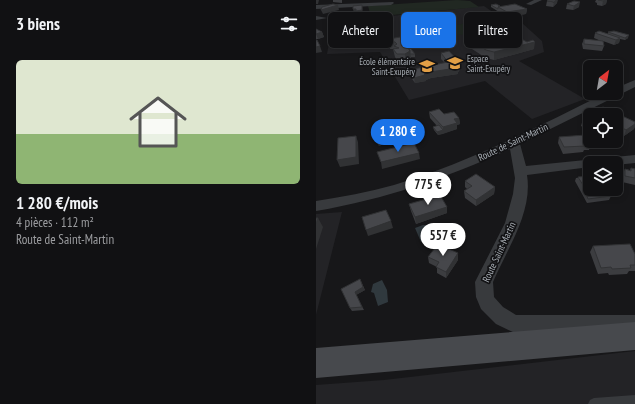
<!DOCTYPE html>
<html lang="fr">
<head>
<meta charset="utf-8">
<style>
  :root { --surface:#111113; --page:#1a1a1c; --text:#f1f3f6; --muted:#9c9da0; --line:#303133; --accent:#1a73e8 }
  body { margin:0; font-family:"PT Sans Narrow",sans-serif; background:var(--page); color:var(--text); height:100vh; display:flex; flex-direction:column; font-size:15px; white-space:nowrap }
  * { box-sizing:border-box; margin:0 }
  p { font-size:13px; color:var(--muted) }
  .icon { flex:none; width:22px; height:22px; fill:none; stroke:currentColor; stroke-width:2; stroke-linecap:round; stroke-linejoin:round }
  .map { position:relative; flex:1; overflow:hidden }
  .panel { display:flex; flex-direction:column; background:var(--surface); width:316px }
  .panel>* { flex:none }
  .top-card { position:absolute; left:12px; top:12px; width:247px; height:36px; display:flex; gap:8px }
  .needle { width:26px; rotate:31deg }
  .buttons { position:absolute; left:267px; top:60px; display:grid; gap:8px }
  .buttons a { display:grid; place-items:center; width:40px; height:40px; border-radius:6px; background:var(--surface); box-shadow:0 2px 6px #0003,0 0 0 1px var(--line); font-size:20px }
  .price { position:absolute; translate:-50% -34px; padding:0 9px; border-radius:14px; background:#fff; color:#222; font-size:13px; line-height:26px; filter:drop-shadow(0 1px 2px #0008) }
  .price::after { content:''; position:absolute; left:50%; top:24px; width:12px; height:9px; margin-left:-6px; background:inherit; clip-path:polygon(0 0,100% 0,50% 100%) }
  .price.active { background:var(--accent); color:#fff }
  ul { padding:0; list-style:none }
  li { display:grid; align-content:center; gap:8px; height:212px; padding:0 16px }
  li span { display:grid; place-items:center; height:124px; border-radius:6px; color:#555 }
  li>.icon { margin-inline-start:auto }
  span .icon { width:72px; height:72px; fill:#fffc; stroke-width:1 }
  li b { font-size:17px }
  h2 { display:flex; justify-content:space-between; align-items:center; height:48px; padding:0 16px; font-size:17px }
  .chip { padding:0 14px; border-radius:6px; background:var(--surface); box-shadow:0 2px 6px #0003,0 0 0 1px var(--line); font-size:14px; line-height:36px }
  .chip.active { background:var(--accent); color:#fff }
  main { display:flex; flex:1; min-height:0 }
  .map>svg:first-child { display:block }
  .built { fill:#232326 }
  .green { fill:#212822 }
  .water { fill:#30393e }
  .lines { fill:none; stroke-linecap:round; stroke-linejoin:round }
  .lane { fill:#383a3d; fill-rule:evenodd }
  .street { fill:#383a3d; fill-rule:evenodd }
  .secondary { fill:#47494d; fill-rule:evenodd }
  .wall { fill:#3c3d40 }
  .shaded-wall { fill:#313234 }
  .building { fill:#46474b; stroke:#313234 }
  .labels { text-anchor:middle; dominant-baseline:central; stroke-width:3.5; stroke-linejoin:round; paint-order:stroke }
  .far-poi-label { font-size:9px; fill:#aab0b7; stroke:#121214; text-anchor:start }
  .street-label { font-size:10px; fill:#aab0b7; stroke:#121214 }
</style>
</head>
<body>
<main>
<section class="panel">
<h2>3 biens<svg class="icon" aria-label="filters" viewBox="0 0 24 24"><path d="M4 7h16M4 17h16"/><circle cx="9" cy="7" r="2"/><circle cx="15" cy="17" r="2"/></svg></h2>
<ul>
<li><span style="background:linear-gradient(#dfe7d0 60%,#8fb573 0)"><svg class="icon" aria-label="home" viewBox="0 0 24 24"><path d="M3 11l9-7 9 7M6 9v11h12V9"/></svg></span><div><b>1 280 €/mois</b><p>4 pièces · 112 m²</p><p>Route de Saint-Martin</p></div></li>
</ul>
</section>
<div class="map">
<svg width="319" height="404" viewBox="0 0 319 404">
  <rect width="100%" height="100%" fill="#171719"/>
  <path class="built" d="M168,6L194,24L206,23L226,41L228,52L203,61L269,99L216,119L169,81L93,100L64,52L11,54L15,32L57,23L56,18Z
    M26,212L0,315V214Z
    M319,351V404H0V385L68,380Z"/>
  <path class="green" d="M141,0L154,1L163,7L55,17L52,6Z
    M109,15L122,18L119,28L105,31L97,20Z
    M157,22L169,24L174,28C165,34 133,38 123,32V30L128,27Z"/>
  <path class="water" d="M107,225H109L113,239L106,242H105L99,228Z
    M66,280L71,290L72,302L62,306L58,293L55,292L57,284Z"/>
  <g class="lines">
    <path class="lane" d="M319,395V404H272L274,400L278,398Z"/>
    <path class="street" d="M218,0H226L215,5L210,4Z
      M77,2L78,3L75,5L0,9V5Z
      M0,16L11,18L0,20Z
      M319,80V87L204,144L210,166L319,155V163L300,165V163H274V167L211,175C217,212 191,249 177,282L178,297L187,307L200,315H319V333H199L180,324L165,309L160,297L159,282L189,223L197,194L199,178L194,149C130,178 70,199 0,211V201C26,197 52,192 78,185C152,163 221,127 290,93H300V88Z"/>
    <path class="secondary" d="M319,322V350L0,378V348Z"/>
  </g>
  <path class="wall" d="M17,0H26V3L17,2Z
    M280,0H291L290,4L286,6L281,5V3L279,2Z
    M231,1L241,3L237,7L230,6Z
    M251,4L263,7L257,10L250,9Z
    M175,5L211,9L210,14L191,17L175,7Z
    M37,16L38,20L30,25L19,22L18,17Z
    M0,29L6,32L8,37L2,39H0Z
    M292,32L312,38L309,40L304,39L303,43L298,45L287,41L288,46L286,51L267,49L266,44L268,39L285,41L278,38L279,33L292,34Z
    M125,33L126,41L107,47L94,48L99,54V57H95V59L90,62H82L79,57L77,49H74L73,41Z
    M155,41L211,42L218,49L178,60L170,58L156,49Z
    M125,53L144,69L143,71L142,72V74L115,78L110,80V81L99,83L94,76L93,70L129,63L125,59Z
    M287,107L319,122V126L318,129L308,136L300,132V115H274Z
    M113,112L143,118L144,124L141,125V129L122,135L118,130L117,127L121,126L114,118Z
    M274,115V129L273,130L265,126L267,119Z
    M89,131L90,138L70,144V143L63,146L59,139L57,133Z
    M243,137L275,143L273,150H268L267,152L247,154L242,143Z
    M315,168L319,169V185L306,182V176L309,169L314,170Z
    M273,176L274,189H296L293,194L295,196L293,200L271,203L259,181L260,178Z
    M149,181L179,187L178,194L160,206L149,198L148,191L151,189L149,187Z
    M93,204L131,207V213L100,224L95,211Z
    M277,246L319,254V271H313L311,274L293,275L292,273L282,274L274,252Z
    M112,257L142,260L130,278L121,273V267L113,263Z
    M44,279L49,290L40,295L48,310L36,311L34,308Z"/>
  <path class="shaded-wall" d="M0,0H3L2,4H0Z
    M240,0H242L241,3L237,7L238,2Z
    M291,0L290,4L286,6L287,1Z
    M264,2L263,7L257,10L258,6Z
    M22,5L23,10L7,14L5,10Z
    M46,5L47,15L41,16L40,14H38L37,9Z
    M211,9L210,14L191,17V12Z
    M37,16L38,20L30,25L29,19Z
    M6,32L8,37L2,39L0,34Z
    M125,33L126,41L107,47L106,39Z
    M313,35L312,38L309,40V38Z
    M304,38L303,43L298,45L300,40Z
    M219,42L218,49L178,60V52Z
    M4,46L6,52L0,53V47Z
    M94,51L95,59L90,62L89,54Z
    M144,63L143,71L142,72V74L115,78L110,80V81L99,83L98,78L114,72L140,67Z
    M143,118L144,124L141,125V129L127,134V127L138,119Z
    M319,124V126L318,129L308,136L310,130Z
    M127,130V134L122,135L121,132Z
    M80,131L81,137L82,136L81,133L89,131L90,138L70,144V143L63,146L61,140Z
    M40,136L42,142L43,164L24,167L21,160Z
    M103,153L104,159L66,169L65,162Z
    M179,187L178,194L160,206V200Z
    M131,207V213L100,224L99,217Z
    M2,218L7,227L0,249V224Z
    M75,221L77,228L52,236L50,230Z
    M142,253V260L130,278V272Z
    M47,287L49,290L40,295L48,310L39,292Z"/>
  <path class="building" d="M232,0H240L238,2L231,1Z
    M282,0H290L287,1Z
    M258,1L264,2L258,6L251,4Z
    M17,4L22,5L5,10L6,7Z
    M180,4L184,6L182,7V9L175,5Z
    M199,4L211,9L191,12L182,7Z
    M46,5V10L40,11V9H37V6Z
    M22,15L37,16L29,19L18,17Z
    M0,29L6,32L0,34Z
    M119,31L125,33L106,39L88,41L94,51L89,54H81L77,49L83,48L78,46L81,44L79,42L73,41V39Z
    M283,31L304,38L300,40L279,33Z
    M298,31L313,35L309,38L292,32Z
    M193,32L211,42L217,40L219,42L178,52L170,50L155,41Z
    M268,39L287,41L288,46L268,44Z
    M0,40H1L4,46L0,47Z
    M91,45H92L99,54H94V51Z
    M133,51L144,63L143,66L140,67L141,68L114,72L108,74L109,75L98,78L93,70L132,62L125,53Z
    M287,107L319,122V124L310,130L300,124V115H274Z
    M123,109L128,114L138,112L143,118L138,119L141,123L127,127L113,112Z
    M274,115V123L267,119Z
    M84,124L89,131L81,133L80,131L61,140L57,133Z
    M123,125L127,130L121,132L117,127Z
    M81,135L82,136L69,140L68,138Z
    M270,135L275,143L268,144L269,146L248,147L243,137Z
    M40,136V157L21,160L22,138Z
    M98,143L103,153L65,162L61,152Z
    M315,168L319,169V178L309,176V169L315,171Z
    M160,174L179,187L160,200L148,191L156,186L149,181Z
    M274,176V189H290L291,191L272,193L262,177Z
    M291,191L295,196L272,199L271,196L289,194Z
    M124,195L131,207L99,217L93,204Z
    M70,210L75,221L50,230L46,217Z
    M0,218H2L0,224Z
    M122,244L142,253L130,272L120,267L123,262L112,257Z
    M314,244L319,254V265H314L315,268L296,269L295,267L285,268L277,246Z
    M44,279L47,287L39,292L46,307L34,308L25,289Z"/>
  <defs>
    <symbol id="school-bare" viewBox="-9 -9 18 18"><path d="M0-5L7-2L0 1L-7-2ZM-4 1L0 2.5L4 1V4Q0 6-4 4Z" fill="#e29f46" stroke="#121214" stroke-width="2.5" paint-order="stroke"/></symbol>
  </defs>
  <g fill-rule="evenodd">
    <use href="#school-bare" x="128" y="52" width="22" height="22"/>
    <use href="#school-bare" x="100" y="55" width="22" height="22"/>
  </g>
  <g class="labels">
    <g class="far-poi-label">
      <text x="151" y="58">Espace<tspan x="151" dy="10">Saint-Exupéry</tspan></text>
      <text x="99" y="61" text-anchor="end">École élémentaire<tspan x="99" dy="10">Saint-Exupéry</tspan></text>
    </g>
    <g class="street-label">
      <text transform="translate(197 142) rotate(-25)">Route de Saint-Martin</text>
      <text transform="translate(183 252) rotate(-65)">Route Saint-Martin</text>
    </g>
  </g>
</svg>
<div class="buttons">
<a><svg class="needle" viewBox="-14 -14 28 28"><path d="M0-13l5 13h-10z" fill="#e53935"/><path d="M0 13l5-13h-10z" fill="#9c9da0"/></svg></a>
<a><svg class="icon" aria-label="locate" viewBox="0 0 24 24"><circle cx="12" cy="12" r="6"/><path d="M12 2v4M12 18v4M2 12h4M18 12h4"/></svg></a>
<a><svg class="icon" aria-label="layers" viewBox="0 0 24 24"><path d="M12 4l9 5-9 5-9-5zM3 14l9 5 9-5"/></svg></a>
</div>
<b class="price active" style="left:82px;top:153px">1 280 €</b>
<b class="price" style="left:112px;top:206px">775 €</b>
<b class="price" style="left:127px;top:257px">557 €</b>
<div class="top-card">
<a class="chip">Acheter</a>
<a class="chip active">Louer</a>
<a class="chip">Filtres</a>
</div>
</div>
</main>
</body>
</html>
